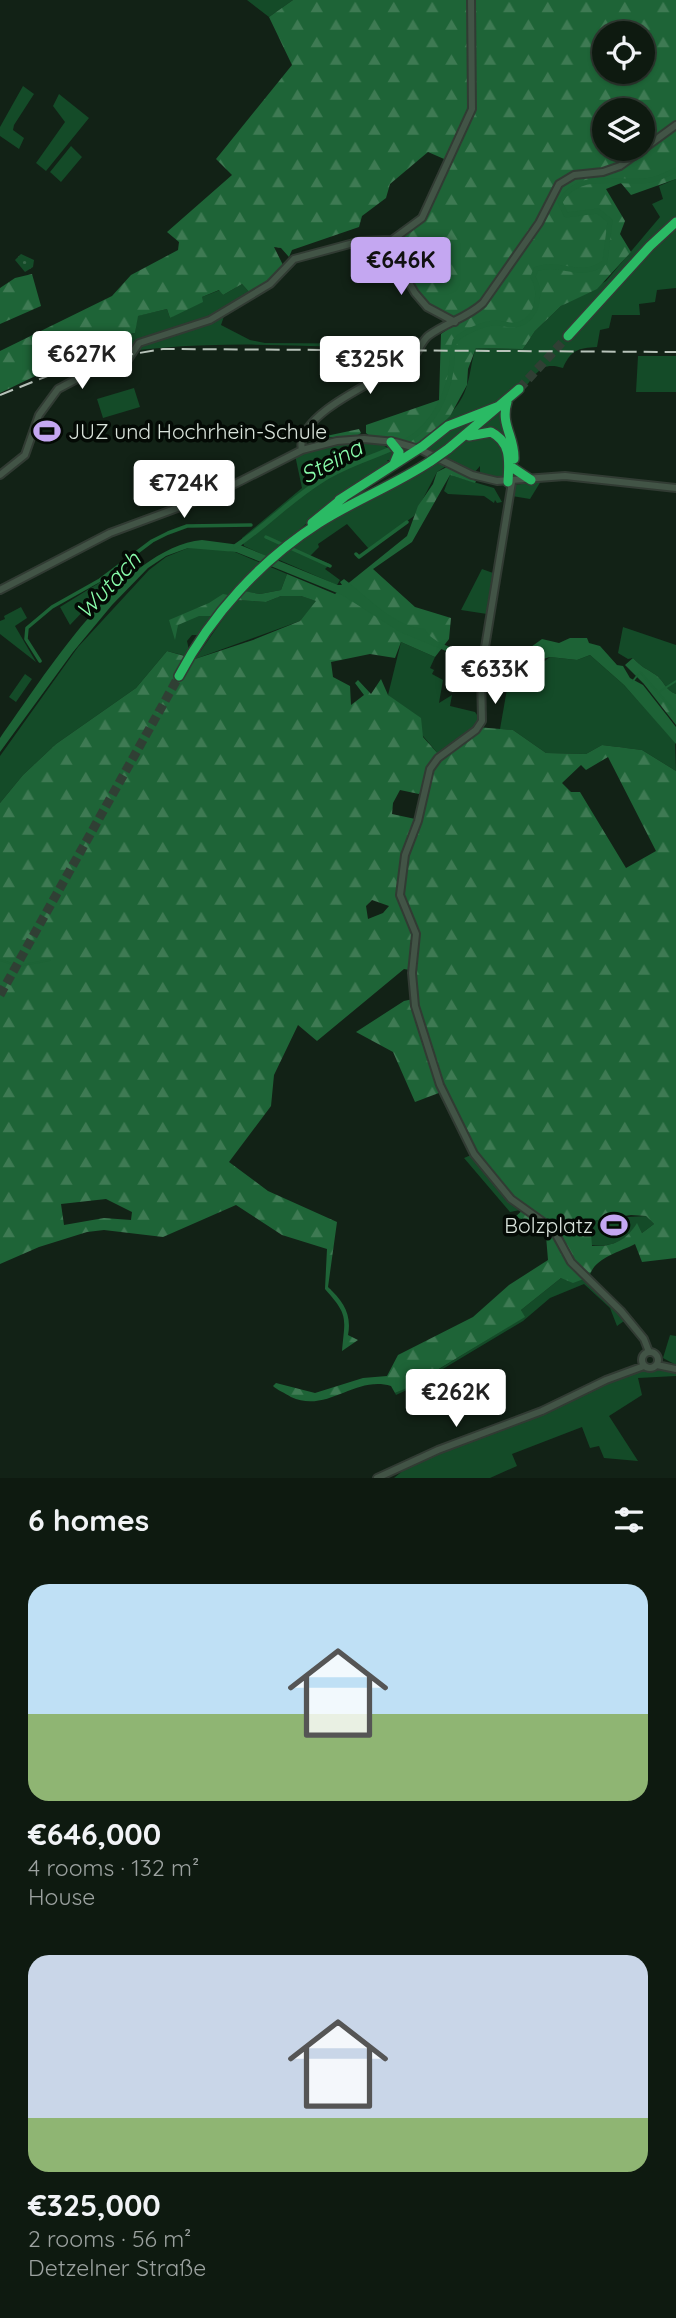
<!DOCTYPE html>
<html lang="en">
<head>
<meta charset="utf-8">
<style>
  :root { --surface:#0e1a10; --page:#1c271e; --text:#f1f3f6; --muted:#9ba19f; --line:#2e3830; --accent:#c4a7f1 }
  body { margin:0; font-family:Quicksand,sans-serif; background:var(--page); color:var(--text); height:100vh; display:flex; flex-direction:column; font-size:26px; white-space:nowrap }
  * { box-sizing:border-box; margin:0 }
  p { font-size:23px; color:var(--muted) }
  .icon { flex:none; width:38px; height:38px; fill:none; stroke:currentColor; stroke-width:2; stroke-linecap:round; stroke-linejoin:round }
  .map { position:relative; height:1478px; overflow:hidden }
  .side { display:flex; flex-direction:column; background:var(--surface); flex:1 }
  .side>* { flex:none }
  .fabs { position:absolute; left:592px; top:21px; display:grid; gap:14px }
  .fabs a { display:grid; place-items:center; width:63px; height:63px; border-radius:50%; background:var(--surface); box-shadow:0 2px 5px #0004,0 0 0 2px var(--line); font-size:35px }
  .price { position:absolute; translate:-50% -60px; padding:0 16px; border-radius:7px; background:#fff; color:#222; font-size:23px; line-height:46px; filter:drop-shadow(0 2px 4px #0008) }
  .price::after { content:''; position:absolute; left:50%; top:42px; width:21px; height:16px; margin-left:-10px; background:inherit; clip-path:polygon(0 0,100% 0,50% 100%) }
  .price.on { background:var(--accent); color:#111 }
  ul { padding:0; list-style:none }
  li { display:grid; align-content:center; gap:14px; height:371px; padding:0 28px }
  li span { display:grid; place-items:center; height:217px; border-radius:21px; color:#555 }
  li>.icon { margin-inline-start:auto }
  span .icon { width:126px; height:126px; fill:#fffc; stroke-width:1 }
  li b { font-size:30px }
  h2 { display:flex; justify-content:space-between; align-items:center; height:84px; padding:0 28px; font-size:30px }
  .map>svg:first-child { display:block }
  .green { fill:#144b28 }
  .forest { fill:url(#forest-firs); fill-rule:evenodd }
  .park { fill:url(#park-dots) }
  .water { fill:#1d6336 }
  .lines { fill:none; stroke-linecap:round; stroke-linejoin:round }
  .stream { stroke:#1d6336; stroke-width:2 }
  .canal { stroke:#1d6336; stroke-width:3.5 }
  .river { stroke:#1d6336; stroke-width:5 }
  .highway-tunnel { stroke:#303f34; stroke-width:9; stroke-dasharray:9 4.5; stroke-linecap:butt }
  .secondary-casing { stroke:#313b33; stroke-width:10 }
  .highway-casing { stroke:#313b33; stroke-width:12 }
  .secondary { stroke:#425446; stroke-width:6 }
  .highway { stroke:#2aba64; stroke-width:9 }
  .rail { stroke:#b8c3ba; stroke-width:2; stroke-dasharray:14 7; stroke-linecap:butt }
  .highway-bridge-casing { stroke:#313b33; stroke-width:12; stroke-linecap:butt }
  .highway-bridge { stroke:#2aba64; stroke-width:9 }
  .labels { text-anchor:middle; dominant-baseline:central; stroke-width:7; stroke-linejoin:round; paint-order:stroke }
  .poi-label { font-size:21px; fill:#dae4dc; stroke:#040a05; text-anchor:start }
  .water-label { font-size:23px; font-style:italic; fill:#8afeac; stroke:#040a05 }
</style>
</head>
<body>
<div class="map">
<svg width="676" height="1478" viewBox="0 0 676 1478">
  <defs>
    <pattern id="forest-firs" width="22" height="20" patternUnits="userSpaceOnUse" patternTransform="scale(1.75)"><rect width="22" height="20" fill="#1e6437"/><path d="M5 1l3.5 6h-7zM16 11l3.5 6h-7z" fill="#3e7a53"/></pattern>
    <pattern id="park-dots" width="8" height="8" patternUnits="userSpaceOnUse" patternTransform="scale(1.75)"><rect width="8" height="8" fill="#144b28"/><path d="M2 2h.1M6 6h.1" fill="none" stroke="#366547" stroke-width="1.8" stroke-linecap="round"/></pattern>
  </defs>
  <rect width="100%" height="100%" fill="#122216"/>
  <path class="green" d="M247,0H293L269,17Z
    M23,86L34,94L14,125L13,130L24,138L19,149L0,136V127Z
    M59,94L89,118L46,171L36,163L65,122L53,106Z
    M71,146L82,157L61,182L50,172Z
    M676,179V218L639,254L566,334L571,337L676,226V288L657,290L655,302L639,304L640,315H612L609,328L600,330L597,347C578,348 571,350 563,368C541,361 537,373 523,390L519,385C492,410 456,416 428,440L426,436C443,422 461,407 467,385C471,373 471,361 476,348L523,349L535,331L561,306L606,281L660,217L652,204L663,199L659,186Z
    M242,284L251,294L225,313L221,325L250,340L265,343L413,344L423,336L415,349C306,347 193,336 86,359L87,341L135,333L137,316L167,309L170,318L202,297L220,290L223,295Z
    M638,356H676V392H636Z
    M134,388L140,407L103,418L97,399Z
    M503,408L502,423L508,446L478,430Z
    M490,410L436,453L425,448L449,428Z
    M485,434L503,444L506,477L480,475V466L474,473L444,457L470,438Z
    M357,442L380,443L389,449L393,448L394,461L387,460L390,465L321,511L268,557L244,546L242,538L302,488L295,455L330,444Z
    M438,461L446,466L437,472L414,516L369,549L347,524L318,544L319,547L310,556L330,564L325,569L340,580L337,585L277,559L315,529Z
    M450,475L494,488L502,502L497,503L495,500L494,503L484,496L448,494L444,491Z
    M541,481L530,499L512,496L515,485Z
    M203,547L235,552L287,574L281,590L260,594L235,590L199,635H192L187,641L189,650L186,656L167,651L136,688L56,744L23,775L0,803V756L78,647L149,570L166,557L188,548Z
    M482,569L493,573L487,614L461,610Z
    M107,578L111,582L70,625L60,607Z
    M281,596H301L317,601L300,621L195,659L236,600L266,602Z
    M21,607L27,618L15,626L36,662L0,634V621L5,619L4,616Z
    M623,627L676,645V694C666,691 664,681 656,675C647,669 641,667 633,658L628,659L618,653Z
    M401,642L435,657L430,668L434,670L432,674L443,680L439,703L452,695L450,706L475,712L480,719L478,725L440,756L388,695Z
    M590,655L624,685L675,742L676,771L642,750L602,745L586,754L546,753L513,730L500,729L511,666L542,663L550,657L577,660Z
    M25,674L32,679L16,702L9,697Z
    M471,1155L520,1210L510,1212L464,1158Z
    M646,1216L654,1224L642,1233L637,1224C626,1241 611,1248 591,1245L590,1221L593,1219Z
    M561,1278L584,1279L614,1306L637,1337L624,1321L617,1326L610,1308L584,1284L550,1298L523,1321L411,1388L396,1395L395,1393L423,1379L524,1317L521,1310Z
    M670,1335L676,1336V1365L663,1358Z
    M657,1368L676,1372V1376L638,1378L642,1395L609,1416L638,1461L604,1458L599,1446L590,1448L582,1427L512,1454L517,1466L490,1478H394L405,1469L381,1478L612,1379Z"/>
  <path class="forest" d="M293,0H676V179L631,195L621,183L606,189L625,221L620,234L631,252L597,289L561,306L535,331L523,349L476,348L468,369L467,385L450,416L420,445L370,436L366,433V425L439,400L441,334L451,327L420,295L389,244L421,224L451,162L428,152L390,184L386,198L362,216L359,227L292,250L289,257L281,248L274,247L283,265L277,275L251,294L242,284L223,295L219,290L202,297L203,302L170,318L167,309L138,316L135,333L87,341L85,357L52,368L0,393V351L112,296L131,275L178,250L179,242L167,232L232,175L216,159L292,65L269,17ZM604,33H642V72H604ZM604,110H642V149H604Z
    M32,274L41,306L0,324V288L15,278Z
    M359,429L361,433L358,435L312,439Z
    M447,467L476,481L475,483L450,475L412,542L373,569L415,607L451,618L449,639L435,657L401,642L395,658L370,654L331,662L333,677L350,686L351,705L364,695L355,683L358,680L371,694L381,679L388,695L421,718L423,737L440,756L476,727L513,730L546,753L586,754L602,745L642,750L676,771V1258L642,1262L635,1244C618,1253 595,1257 589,1277L573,1283L561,1278L521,1310L525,1317L409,1387L395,1393L391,1386C355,1375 327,1414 291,1397C285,1393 277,1390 273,1386L276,1383L315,1393L363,1378L387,1376L398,1355L473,1317L509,1285L548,1260L546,1236L528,1221L515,1217L525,1208L478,1158L444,1091L415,1102L393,1052L356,1032L404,1001L413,999L410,970L404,969L317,1041L298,1025L274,1075L271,1106L229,1162L268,1191L337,1222L328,1287C343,1301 352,1314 348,1335L358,1340L342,1351C345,1317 349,1316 325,1289L327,1249L282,1235L236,1205L163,1237L104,1230L87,1232L39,1247L0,1264V803L23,775L56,744L136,688L167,651L195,659L253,640L300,621L316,601L301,596H281L266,602L236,600L244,591L260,594L281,590L287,574L335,594L407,536L418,506L433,484L437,472ZM608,757L656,851L626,868L580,792H571L562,783L581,765L586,770ZM428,785L420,820L392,814L393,803L400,790L419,794ZM372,900L389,906L383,913L368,919L366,906ZM106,1199L132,1212L131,1220L104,1218L64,1225L61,1204ZM631,1215L646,1216L654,1224L642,1233L637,1223C626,1241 612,1247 592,1246L590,1221Z
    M223,594L228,595L211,616H199L178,625L175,640L169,620L209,603Z
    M633,658C641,667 647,669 656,675C664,681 666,691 676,694V725L644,684L625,665Z"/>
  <path class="park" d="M21,254L34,260L33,267L25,272L15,260Z"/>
  <path class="water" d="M202,540L240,545L338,585H342L340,582L344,579C368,597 394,627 425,629C432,646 475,657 490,650L513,660L542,639L559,643L570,638H587L589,643L600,646L617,665L623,666L630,678L643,685L676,727V744L624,685L590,655L577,660L550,657L519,666L458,656L400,632L342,595L236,552L188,548L166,556L148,568L112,605L73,652L0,752V738C44,677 122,548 202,540Z"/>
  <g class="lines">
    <path class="stream" d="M633,681L640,672L676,713
      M659,692L676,681
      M0,960L18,966L50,960"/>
    <path class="canal" d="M266,537L330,566
      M356,554L359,557L407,522
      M40,661L26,639L27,628L52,607L100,580L152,541L168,533L187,526L251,525"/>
    <path class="river" d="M236,546C266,526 291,499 322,480C374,447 427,455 448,384C453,370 451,355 455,341C461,333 483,324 493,323C500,322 508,326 515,325C537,322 543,293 533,277L536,269C561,260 581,281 605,262L610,221L598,211L566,215L560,202C578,169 620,185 651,180C659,179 668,173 676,170"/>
    <path class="highway-tunnel" d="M519,389L568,336
      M0,995L179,676"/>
    <defs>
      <path id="secondary" d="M385,242L415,293L427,307L455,322
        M302,450C293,414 386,377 409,361C418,355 420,343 428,336C445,323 467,318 483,303L539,223L559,184L574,175L603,172L620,166L676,125
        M0,475L25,455L39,415L58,389L103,365L127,361L139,343L210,320L270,284L294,259L361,241L392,240L422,218L472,109L471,0
        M512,482L481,672L482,721L476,730L438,758L430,769L418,821L405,855L400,895L416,934L412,973L415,1006L440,1085L474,1154L511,1199L553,1229L571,1262L621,1311L644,1339L649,1352
        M0,590L110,533L215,494L302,450L337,441L364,439L395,442L419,449L472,475L497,481L565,476L676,488
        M642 1360a8 8 0 1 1 16 0a8 8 0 1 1-16 0Z
        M657,1365L676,1369
        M377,1478L438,1450L542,1411L606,1380L644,1366"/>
      <path id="highway" d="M568,336L650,246L676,222
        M507,402C500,425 515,437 514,459
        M469,436L491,432C512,443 509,462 508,482
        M391,442L399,452L394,464
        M448,449L519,389
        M513,468L531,480
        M339,500L423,446L448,426L502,405
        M312,523L344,497
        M179,676C211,615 261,560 319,523C355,500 395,485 431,461"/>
    </defs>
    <use href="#secondary" class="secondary-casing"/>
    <use href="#highway" class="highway-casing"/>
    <use href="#secondary" class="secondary"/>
    <use href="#highway" class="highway"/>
    <path class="rail" d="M0,395L80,363L163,349L676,352"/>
    <defs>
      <path id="highway-bridge" d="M431,461L448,449"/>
    </defs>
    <use href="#highway-bridge" class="highway-bridge-casing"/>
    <use href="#highway-bridge" class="highway-bridge"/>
  </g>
  <defs>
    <symbol id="stadium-bare" viewBox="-9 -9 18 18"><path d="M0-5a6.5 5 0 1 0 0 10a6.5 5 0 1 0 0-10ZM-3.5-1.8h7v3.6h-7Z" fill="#c4a7f1" stroke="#040a05" stroke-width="2.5" paint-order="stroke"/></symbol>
  </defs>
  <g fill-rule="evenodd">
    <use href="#stadium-bare" x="28" y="412" width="38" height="38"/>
    <use href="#stadium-bare" x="595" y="1206" width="38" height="38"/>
  </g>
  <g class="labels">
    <g class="poi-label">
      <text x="68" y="431">JUZ und Hochrhein-Schule</text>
      <text x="593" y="1225" text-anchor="end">Bolzplatz</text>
    </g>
    <g class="water-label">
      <text transform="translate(331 461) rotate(-28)">Steina</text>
      <text transform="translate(108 585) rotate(-47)">Wutach</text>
    </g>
  </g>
</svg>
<div class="fabs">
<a><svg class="icon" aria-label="locate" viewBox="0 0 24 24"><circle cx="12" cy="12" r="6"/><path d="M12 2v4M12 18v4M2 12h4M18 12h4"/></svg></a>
<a><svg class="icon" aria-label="layers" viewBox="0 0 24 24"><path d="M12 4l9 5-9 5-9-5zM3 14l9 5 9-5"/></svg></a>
</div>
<b class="price on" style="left:401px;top:297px">€646K</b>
<b class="price" style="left:82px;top:391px">€627K</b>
<b class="price" style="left:370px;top:396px">€325K</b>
<b class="price" style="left:184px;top:520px">€724K</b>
<b class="price" style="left:495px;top:706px">€633K</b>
<b class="price" style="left:456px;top:1429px">€262K</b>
</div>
<section class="side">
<h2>6 homes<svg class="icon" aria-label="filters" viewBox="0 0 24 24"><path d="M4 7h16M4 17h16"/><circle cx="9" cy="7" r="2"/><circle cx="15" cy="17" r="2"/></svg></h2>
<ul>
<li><span style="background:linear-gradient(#bfe0f5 60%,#8fb573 0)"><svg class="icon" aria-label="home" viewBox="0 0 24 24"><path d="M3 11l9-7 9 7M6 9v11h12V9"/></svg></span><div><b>€646,000</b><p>4 rooms · 132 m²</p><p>House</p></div></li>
<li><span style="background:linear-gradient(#c9d6e8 75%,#8fb573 0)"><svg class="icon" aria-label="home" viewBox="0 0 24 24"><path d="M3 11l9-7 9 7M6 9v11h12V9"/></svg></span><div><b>€325,000</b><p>2 rooms · 56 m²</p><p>Detzelner Straße</p></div></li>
</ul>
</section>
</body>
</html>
